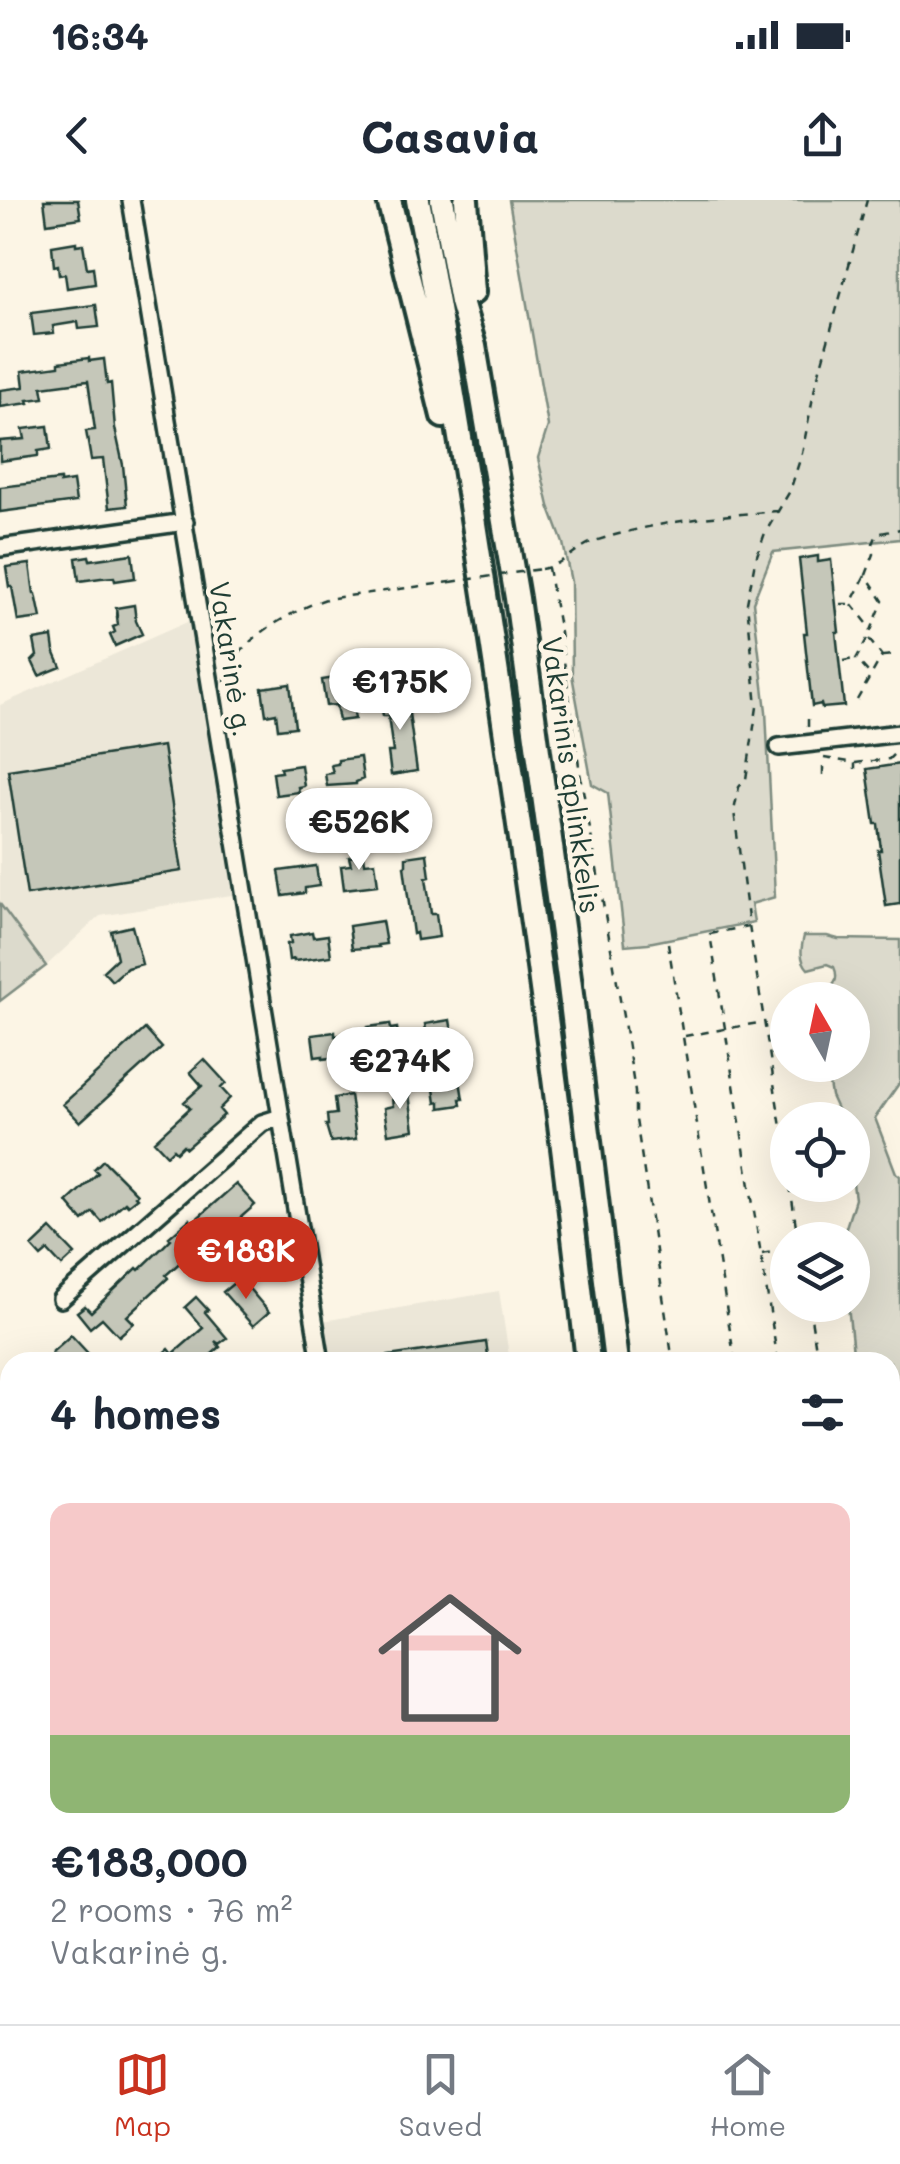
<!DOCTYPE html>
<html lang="en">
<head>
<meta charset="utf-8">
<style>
  :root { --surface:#fff; --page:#f6f6f7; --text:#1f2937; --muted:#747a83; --line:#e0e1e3; --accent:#c8321e }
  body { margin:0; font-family:Mali,sans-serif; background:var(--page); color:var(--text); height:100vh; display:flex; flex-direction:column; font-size:38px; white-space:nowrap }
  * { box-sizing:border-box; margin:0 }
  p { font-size:32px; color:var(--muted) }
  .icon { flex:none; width:55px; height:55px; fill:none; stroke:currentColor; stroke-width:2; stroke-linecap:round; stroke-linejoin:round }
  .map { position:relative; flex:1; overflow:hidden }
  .sheet { position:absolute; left:0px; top:1152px; width:900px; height:672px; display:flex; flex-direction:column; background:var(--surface); border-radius:30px 30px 0 0; box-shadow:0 10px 40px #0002 }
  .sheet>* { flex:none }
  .needle { width:65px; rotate:351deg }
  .controls { position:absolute; left:770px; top:782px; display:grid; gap:20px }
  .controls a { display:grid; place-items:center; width:100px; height:100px; border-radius:50%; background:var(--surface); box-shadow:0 10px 40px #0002; font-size:50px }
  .price { position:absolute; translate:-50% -85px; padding:0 22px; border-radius:35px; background:#fff; color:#222; font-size:32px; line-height:65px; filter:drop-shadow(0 2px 5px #0008) }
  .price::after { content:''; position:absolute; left:50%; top:60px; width:30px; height:22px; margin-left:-15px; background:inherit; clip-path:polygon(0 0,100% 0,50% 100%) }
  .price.active { background:var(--accent); color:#fff }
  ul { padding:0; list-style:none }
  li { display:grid; align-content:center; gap:20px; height:530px; padding:0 50px }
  li span { display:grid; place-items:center; height:310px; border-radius:20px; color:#555 }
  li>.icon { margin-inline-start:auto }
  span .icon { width:180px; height:180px; fill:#fffc; stroke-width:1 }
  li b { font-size:42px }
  h2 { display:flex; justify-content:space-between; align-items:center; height:120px; padding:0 50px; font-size:42px }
  .status { display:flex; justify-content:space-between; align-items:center; height:70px; padding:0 50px; background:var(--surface); direction:ltr }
  .status svg { height:28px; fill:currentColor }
  header { display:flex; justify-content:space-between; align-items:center; height:130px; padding:0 50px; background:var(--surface); font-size:45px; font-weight:700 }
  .tab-bar { display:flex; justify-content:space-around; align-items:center; height:140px; border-top:2px solid var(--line); background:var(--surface); font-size:28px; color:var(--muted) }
  .tab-bar a { display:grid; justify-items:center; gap:5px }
  .tab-bar .active { color:var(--accent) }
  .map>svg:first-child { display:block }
  .built { fill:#ece7d8 }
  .green { fill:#dcdacc; stroke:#7e8c80; stroke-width:2.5 }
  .water { fill:#aeb3a7; stroke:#758479; stroke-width:2.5 }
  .building { fill:#c5c7b9; stroke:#1f3d34; stroke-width:2.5 }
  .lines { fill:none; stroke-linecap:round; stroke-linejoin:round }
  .minor-casing { stroke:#1f3d34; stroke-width:22 }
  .highway-casing { stroke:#1f3d34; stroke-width:30 }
  .path { stroke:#1f3d34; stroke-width:2.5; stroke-dasharray:8 8; stroke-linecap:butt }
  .minor { stroke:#fcf5e5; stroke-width:15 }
  .highway { stroke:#fcf5e5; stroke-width:22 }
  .path-bridge { stroke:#1f3d34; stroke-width:2.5; stroke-dasharray:8 8; stroke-linecap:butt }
  .labels { text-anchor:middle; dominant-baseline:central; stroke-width:9; stroke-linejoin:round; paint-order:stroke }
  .street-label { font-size:28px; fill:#1f3d34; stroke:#fcf5e5 }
</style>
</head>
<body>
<div class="status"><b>16:34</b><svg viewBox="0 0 49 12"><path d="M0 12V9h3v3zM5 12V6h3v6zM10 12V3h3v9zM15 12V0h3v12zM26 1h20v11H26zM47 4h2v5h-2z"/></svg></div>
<header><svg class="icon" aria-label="back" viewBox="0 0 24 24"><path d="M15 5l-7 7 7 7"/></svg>Casavia<svg class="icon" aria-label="share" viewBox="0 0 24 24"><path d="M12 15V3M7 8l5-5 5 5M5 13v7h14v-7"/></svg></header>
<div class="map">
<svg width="900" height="1824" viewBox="0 0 900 1824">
  <rect width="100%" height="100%" fill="#fcf5e5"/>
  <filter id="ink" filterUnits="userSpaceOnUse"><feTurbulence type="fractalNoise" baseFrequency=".01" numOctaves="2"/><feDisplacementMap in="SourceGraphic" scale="20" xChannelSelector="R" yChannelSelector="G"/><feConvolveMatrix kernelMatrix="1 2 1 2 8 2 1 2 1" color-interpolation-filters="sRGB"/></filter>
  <g filter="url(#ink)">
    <path class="built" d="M194,419L238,694L100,716L46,766L0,704V505Z
      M499,1091L510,1162H330L323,1121Z"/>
    <path class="green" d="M509,0H900V339L773,352L753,402L766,511L775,697L751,704L754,722L648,743L625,745L608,593L592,584L572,475L571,382L563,343L549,306L538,258L548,226Z
      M0,704L46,766L0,801Z
      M804,736H827L838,739L900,740V882L875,918L896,973L900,976V1331L890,1321V1162H854L848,1105H852V1040H842L855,999L852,976V920H842L831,896L826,865H852V800H820C830,789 841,782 834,767L827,764L808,769C799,759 801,748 804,736Z"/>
    <path class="water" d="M0,1288L10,1298V1815H120L116,1824H0Z"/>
    <path class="building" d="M44,0H78L81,18L47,23Z
      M76,42V45L83,44L87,68L93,67L95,84L67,88L65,74L59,75L58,65L54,66L52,46Z
      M96,105L99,127L79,129L78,122L53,126L54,133L34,135L31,113Z
      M89,158V161L104,159L107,184L111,183L115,228L123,265L127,306L109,308L103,259L91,260L86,231L95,230L88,181L42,187L44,198L28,200L29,203L0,207V190L24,187L22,171L59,166V162Z
      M48,226L51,249L38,251V256L0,261V241L25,239L23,229Z
      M60,280V283L73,281L76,302L0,312V287Z
      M132,354L135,378L115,381L114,377L101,378L79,381L76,358L89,356L90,360Z
      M818,356V362L831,360L839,432H836L844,506L822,508L821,504L812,506L804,433H807L799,359Z
      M30,364L34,394H36L41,418L18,421L12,387H9L6,367Z
      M134,405L136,421L142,434L115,446L110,435L115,432L113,427L118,425L116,408Z
      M52,437L54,451L61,467L39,476L32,461L37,456L34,440Z
      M348,476L355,519L339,521L336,505L326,506L322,480Z
      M290,484L295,527L278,529L276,513L266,515L262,488Z
      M406,492L417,571L391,575L388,552H393L388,516H383L380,495Z
      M163,546L182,671L27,695L8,570Z
      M360,557L363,579L356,582V584L327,586L325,574L333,573L331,565L338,564V560Z
      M900,564V704L886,706L878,650H881L878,624H875L867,569Z
      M301,565L304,586L298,587L299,592L276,595L273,573L281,572L280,568Z
      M427,654L430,677L426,678L429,698L431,714H436L439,737L417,740L416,733L413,734L404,666L406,665V657Z
      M364,655L365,663L375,662L378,685L344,689L341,666L351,665L349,657Z
      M316,666L319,686L305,688V693L283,696L279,671Z
      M382,721L386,744L378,745L379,747L352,749L349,726Z
      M132,726L142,764L127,768L112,781L103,771L117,758L111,731Z
      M312,732L313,737L328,735L331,756L294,761V759L289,760L287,744L291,743L290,736Z
      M450,820L455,850L463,849L466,866L458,868L463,899H460L461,905L440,908V902L436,903L433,882H438L433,845H428L425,824Z
      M390,824L391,829L397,828L400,848L374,853L376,866L361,868L359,854L323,859V856L315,857L312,835L335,832V836L342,835L343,837L369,833L368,827Z
      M145,829L162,848L80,922L63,904Z
      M204,859L226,883L221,888L230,898L219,909L224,915L208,929L186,948L183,945L176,952L173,949L167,955L154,941L190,908L184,902L202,886L190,872Z
      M408,887L414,930L388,934L384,908L393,906L391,890Z
      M350,895L356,939L331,942L326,925H328L327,915L336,914L334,898Z
      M103,960L137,994L135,996L137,998L128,1005L125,1002L102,1022L93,1012L83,1021L67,1002L98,973L94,969Z
      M236,984L255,1005L231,1026L227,1022L221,1026L166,1075L168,1078L127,1116L134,1123L119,1136L102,1118L90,1128L77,1112L85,1106L91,1112L137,1068L139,1070L161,1049L171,1039L169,1037L190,1019L193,1022Z
      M51,1029L75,1054L62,1066L48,1051L41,1057L32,1047Z
      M240,1078L269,1112L253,1126L223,1092Z
      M196,1097L208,1110L205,1112L227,1138L219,1144L215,1141L220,1147L203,1162H154L169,1149L173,1154L203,1128L185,1107Z
      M71,1135L96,1162H62L52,1152Z
      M486,1142L489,1162H388V1156Z"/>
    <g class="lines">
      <defs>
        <path id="minor" d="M131,0L321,1162
          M0,348L185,322
          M779,547L900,533
          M61,1099L262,923L281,917
          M213,1824L218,1815"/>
        <path id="highway" d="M389,0L443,216
          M418,0C455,194 485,388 513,584C541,776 568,969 588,1162
          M442,0L461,102L474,146L517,398L569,778L616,1162
          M466,0L473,92
          M621,1815L641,1824
          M667,1815L668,1824
          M691,1815L692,1824
          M797,1815L804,1824
          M821,1815L826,1824
          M553,1824L559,1815
          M579,1824L599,1815
          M715,1824L721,1815"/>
      </defs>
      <use href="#minor" class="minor-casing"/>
      <use href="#highway" class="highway-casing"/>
      <path class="path" d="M548,368L560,433L580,573L624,822L635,892V913L673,1162
        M541,369C562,366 575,348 595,341C657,321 715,316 778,311
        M865,376L851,403L870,427
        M840,404H850
        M867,439L856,459L869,473
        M883,456L893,455
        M843,461L854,459
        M225,482C228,445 293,410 326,399L451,382
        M857,500L882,456L868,438L883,401L866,375L874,354L873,344L877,334L900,329
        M808,527V512
        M824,558L855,563V569
        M855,563L889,559L899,549
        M823,575V560
        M749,726L710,734L778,1162
        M668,743L735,1162
        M685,836L764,822
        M788,971L749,726L734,611L739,587L746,579L757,507L747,403L755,361L765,333L790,291L802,253L815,187L867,0
        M790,985L798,1040
        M762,1054L788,1049
        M809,1105L818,1162
        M890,1634V1655
        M890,1756L900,1761
        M452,1815L453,1824"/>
      <use href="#minor" class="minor"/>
      <use href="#highway" class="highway"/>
      <path class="path-bridge" d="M451,382L541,369"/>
    </g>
  </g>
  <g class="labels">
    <g class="street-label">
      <text transform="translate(232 459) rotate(81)">Vakarinė g.</text>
      <text transform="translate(572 575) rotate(82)">Vakarinis aplinkkelis</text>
    </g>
  </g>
</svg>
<div class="controls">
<a><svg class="needle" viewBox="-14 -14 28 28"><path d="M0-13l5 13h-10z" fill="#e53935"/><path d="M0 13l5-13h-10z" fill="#747a83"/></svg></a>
<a><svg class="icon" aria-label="locate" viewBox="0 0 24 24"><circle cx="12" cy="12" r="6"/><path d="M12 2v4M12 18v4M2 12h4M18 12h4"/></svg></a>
<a><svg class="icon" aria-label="layers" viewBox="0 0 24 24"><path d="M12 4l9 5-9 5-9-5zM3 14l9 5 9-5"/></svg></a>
</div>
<b class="price" style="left:400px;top:533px">€175K</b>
<b class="price" style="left:359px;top:673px">€526K</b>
<b class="price" style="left:400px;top:912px">€274K</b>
<b class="price active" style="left:246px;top:1102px">€183K</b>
<section class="sheet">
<h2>4 homes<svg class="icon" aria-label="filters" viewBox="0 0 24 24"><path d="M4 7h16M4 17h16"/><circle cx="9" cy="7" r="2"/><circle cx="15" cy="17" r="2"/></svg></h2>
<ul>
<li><span style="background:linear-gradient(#f6c9c9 75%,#8fb573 0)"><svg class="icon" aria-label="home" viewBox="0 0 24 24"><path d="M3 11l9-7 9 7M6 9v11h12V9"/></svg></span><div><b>€183,000</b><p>2 rooms · 76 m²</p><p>Vakarinė g.</p></div></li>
</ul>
</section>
</div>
<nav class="tab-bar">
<a class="active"><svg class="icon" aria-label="map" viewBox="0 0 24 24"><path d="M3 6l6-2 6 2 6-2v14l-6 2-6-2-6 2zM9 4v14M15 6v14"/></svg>Map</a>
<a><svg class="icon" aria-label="saved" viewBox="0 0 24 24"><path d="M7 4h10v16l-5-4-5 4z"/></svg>Saved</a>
<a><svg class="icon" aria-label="home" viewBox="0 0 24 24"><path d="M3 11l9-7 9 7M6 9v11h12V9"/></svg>Home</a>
</nav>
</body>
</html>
